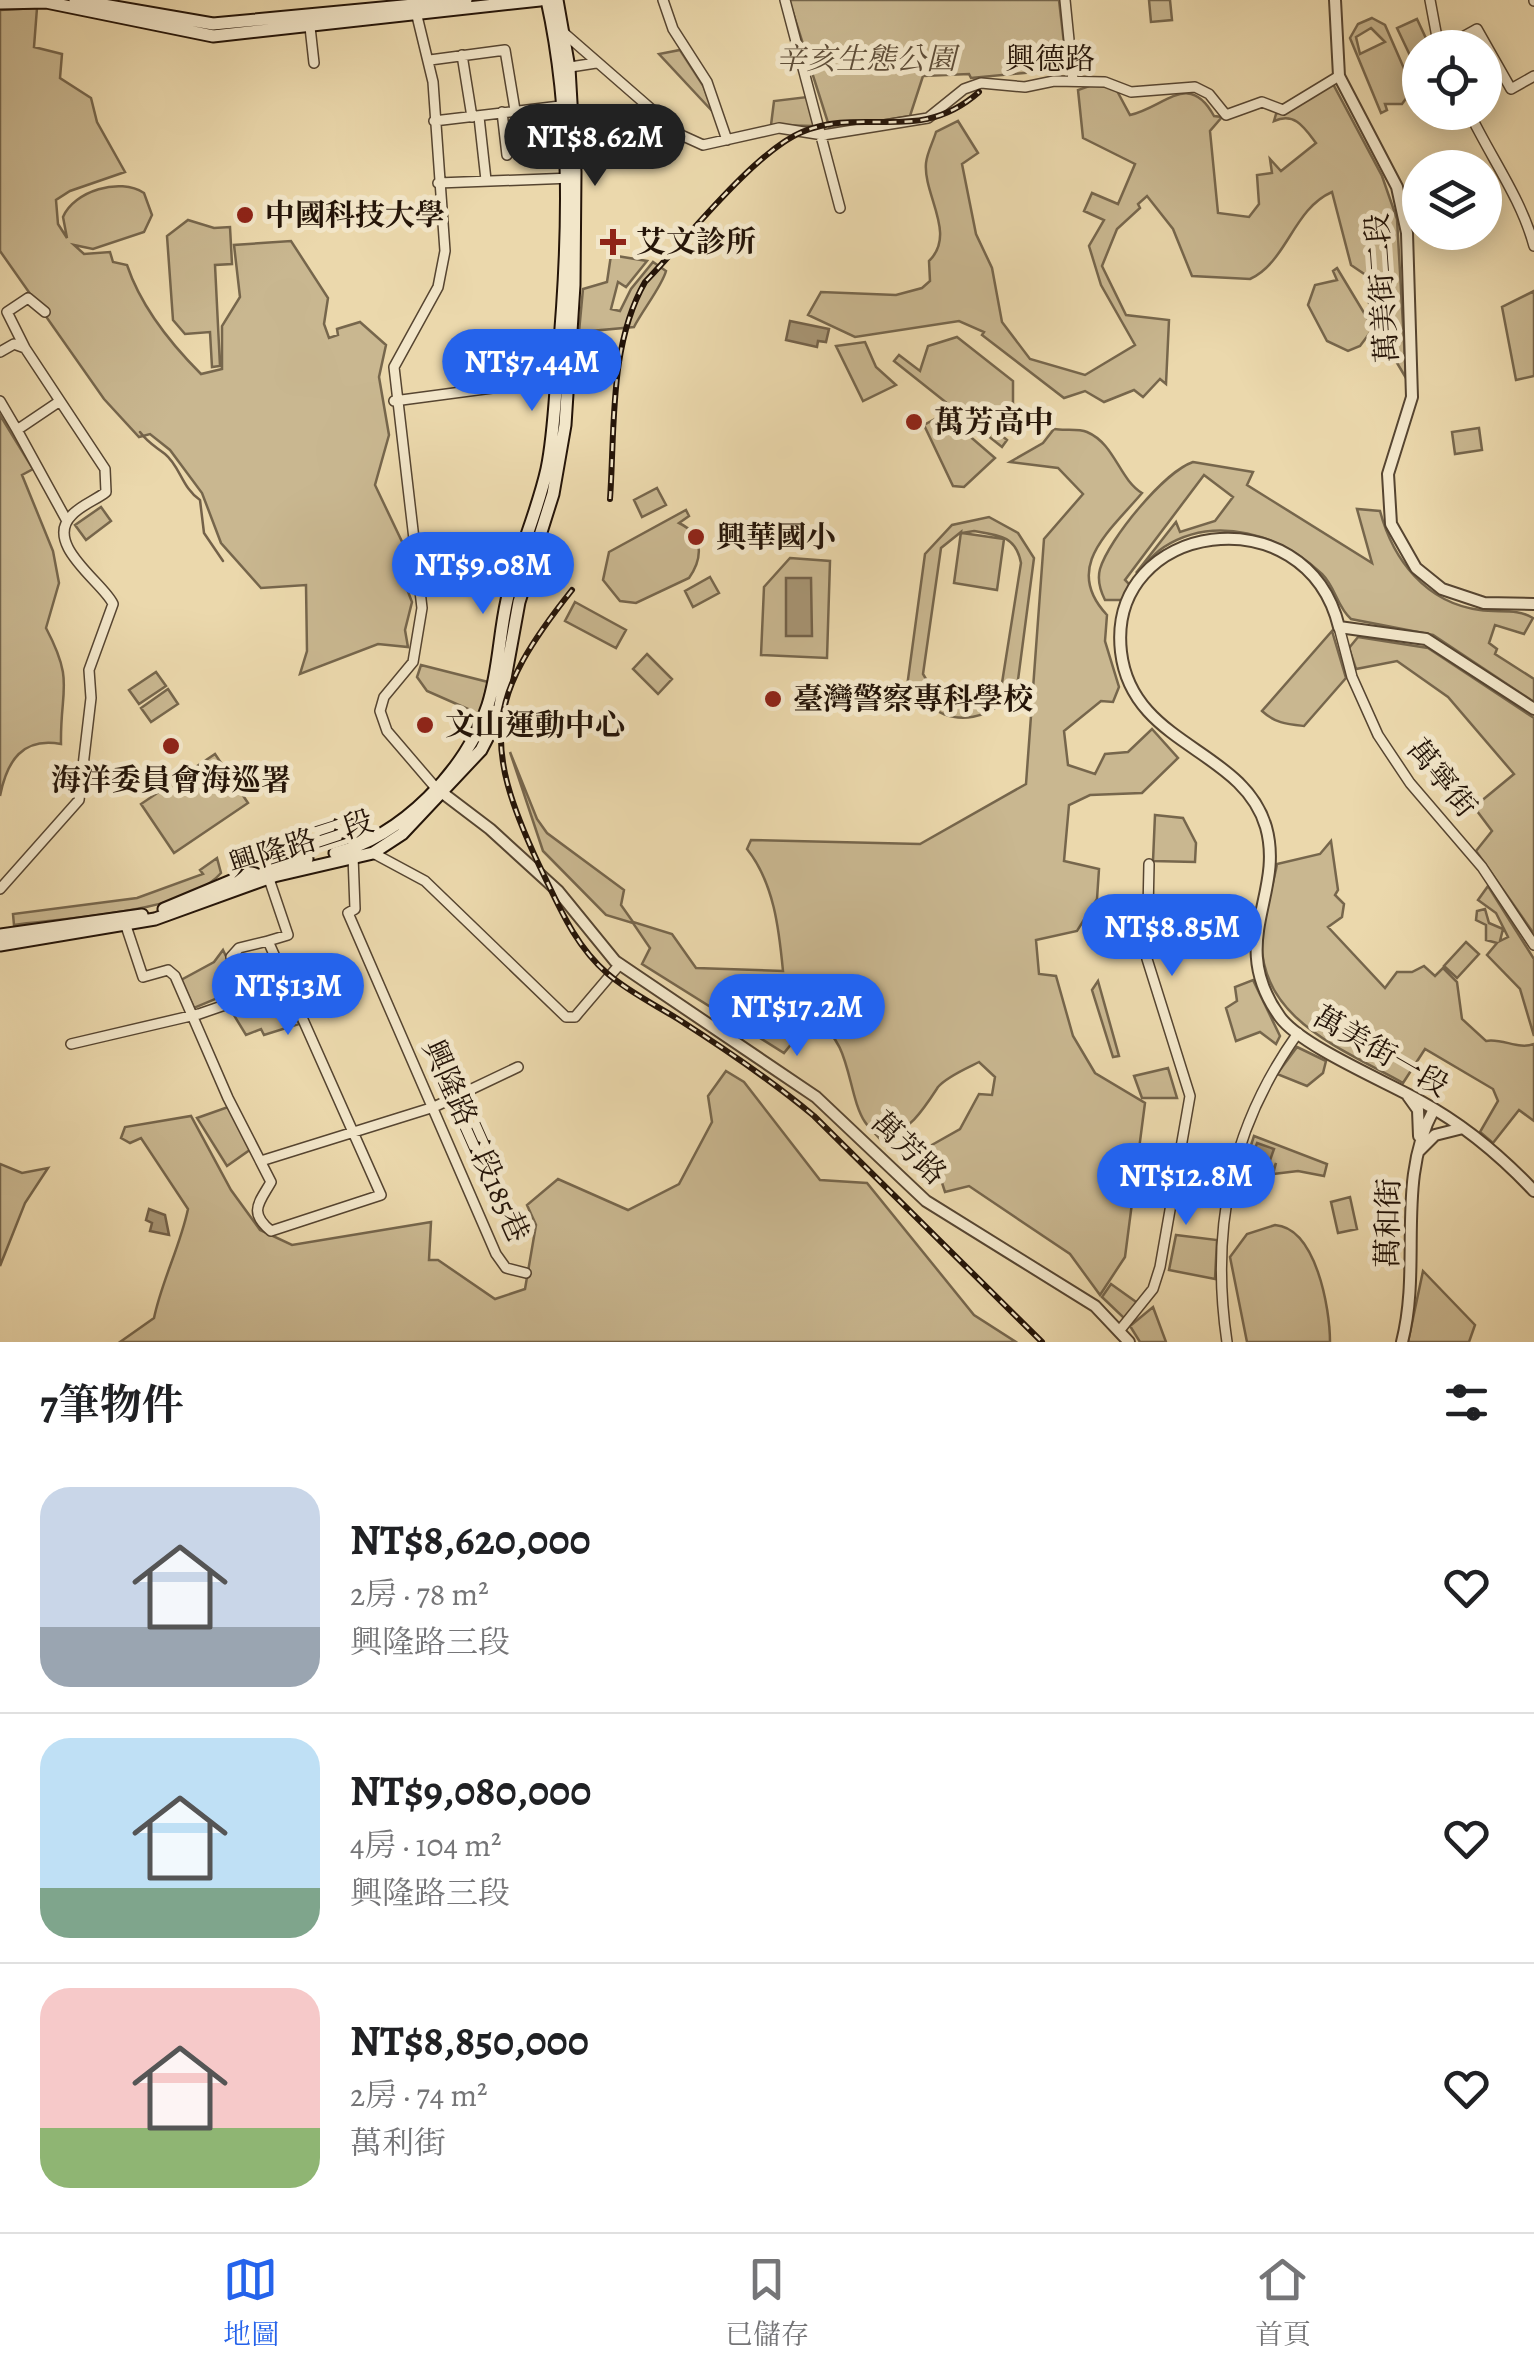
<!DOCTYPE html>
<html lang="zh-TW">
<head>
<meta charset="utf-8">
<style>
  :root { --surface:#fff; --page:#f2f2f2; --text:#202124; --muted:#757577; --line:#e0e0e0; --accent:#2563eb }
  body { margin:0; font-family:Alegreya,"Noto Serif TC",serif; background:var(--page); color:var(--text); height:100vh; display:flex; flex-direction:column; font-size:38px; white-space:nowrap }
  * { box-sizing:border-box; margin:0 }
  p { font-size:32px; color:var(--muted) }
  .icon { flex:none; width:55px; height:55px; fill:none; stroke:currentColor; stroke-width:2; stroke-linecap:round; stroke-linejoin:round }
  .map { position:relative; height:1342px; overflow:hidden }
  .details { display:flex; flex-direction:column; background:var(--surface); flex:1 }
  .details>* { flex:none }
  .fabs { position:absolute; left:1402px; top:30px; display:grid; gap:20px }
  .fabs a { display:grid; place-items:center; width:100px; height:100px; border-radius:50%; background:var(--surface); box-shadow:0 5px 25px #0003; font-size:50px }
  .price { position:absolute; translate:-50% -85px; padding:0 22px; border-radius:35px; background:var(--accent); color:#fff; font-size:32px; line-height:65px; filter:drop-shadow(0 2px 5px #0008) }
  .price::after { content:''; position:absolute; left:50%; top:60px; width:30px; height:22px; margin-left:-15px; background:inherit; clip-path:polygon(0 0,100% 0,50% 100%) }
  .price.selected { background:#222; color:#fff }
  ul { padding:0; list-style:none }
  li { display:flex; align-items:center; gap:30px; height:250px; padding:0 40px }
  li+li { border-top:2px solid var(--line) }
  li span { display:grid; place-items:center; flex:none; width:280px; height:200px; border-radius:30px; color:#555 }
  li>.icon { margin-inline-start:auto }
  span .icon { width:120px; height:120px; fill:#fffc; stroke-width:1 }
  li b { font-size:42px }
  h2 { display:flex; justify-content:space-between; align-items:center; height:120px; padding:0 40px; font-size:42px }
  .menu { display:flex; justify-content:space-around; align-items:center; height:140px; border-top:2px solid var(--line); background:var(--surface); font-size:28px; color:var(--muted) }
  .menu a { display:grid; justify-items:center; gap:5px }
  .menu .selected { color:var(--accent) }
  .map>svg:first-child { display:block }
  .green { fill:#c9b790; stroke:#76664c; stroke-width:2.5; fill-rule:evenodd }
  .water { fill:#a79574; stroke:#736149; stroke-width:2.5 }
  .lines { fill:none; stroke-linecap:round; stroke-linejoin:round }
  .stream { stroke:#736149; stroke-width:2.5 }
  .minor-casing { stroke:#564531; stroke-width:12 }
  .tertiary-casing { stroke:#564531; stroke-width:14 }
  .secondary-casing { stroke:#241408; stroke-width:15 }
  .minor { stroke:#f2e6c9; stroke-width:9 }
  .tertiary { stroke:#f2e6c9; stroke-width:10 }
  .secondary { stroke:#f2e6c9; stroke-width:11 }
  .rail-casing { stroke:#241408; stroke-width:6 }
  .rail { stroke:#f2e6c9; stroke-width:2.5; stroke-dasharray:8; stroke-linecap:butt }
  .poi-dot { fill:#8f2418; stroke:#f2e6c9; stroke-width:4 }
  .labels { text-anchor:middle; dominant-baseline:central; stroke-width:10; stroke-linejoin:round; paint-order:stroke }
  .park-label { font-size:30px; font-style:italic; fill:#5e4d38; stroke:#f2e6c9 }
  .street-label { font-size:30px; fill:#241408; stroke:#f2e6c9 }
  .poi-label { font-size:30px; font-weight:bold; fill:#241408; stroke:#f2e6c9; text-anchor:start }
</style>
</head>
<body>
<div class="map">
<svg width="1534" height="1342" viewBox="0 0 1534 1342">
  <rect width="100%" height="100%" fill="#ebd8ac"/>
  <filter id="stains"><feTurbulence type="fractalNoise" baseFrequency=".002" numOctaves="4"/><feColorMatrix values="0 0 0 0 .2 0 0 0 0 .09 0 0 0 0 .02 0 0 0 .5 -.17"/></filter>
  <radialGradient id="worn" r=".72"><stop offset=".6" stop-color="#630" stop-opacity="0"/><stop offset="1" stop-color="#630" stop-opacity=".3"/></radialGradient>
  <path class="green" d="M789,0H1059L1067,69L971,78L969,74L923,76L910,116L830,129Z
    M1149,0H1170L1172,20L1151,22Z
    M37,8L34,47L62,54L60,78L91,98L97,122L125,172L70,191L56,200L58,224L67,238L63,217C74,191 120,177 144,193L152,215L144,232L93,249L74,245L84,254L110,252L113,262L127,265C141,307 170,343 201,374L222,369V326L240,297L234,245L291,241L328,298L324,324L329,338L338,335L337,329L360,322L386,345L379,377L389,435L375,485L405,548L397,563L412,602L405,630L408,647L378,644L300,674L307,651L306,585L261,588L221,543L202,493L170,450L150,434L139,437L104,399L0,251V10Z
    M1372,18L1385,25L1413,89L1402,104H1385L1387,110L1381,113L1350,38L1358,24ZM1371,28L1385,42L1360,54L1356,37Z
    M1417,19L1430,47L1420,48V64L1415,66L1397,28Z
    M680,50L704,87L713,112L659,54Z
    M1095,84L1116,89L1130,115C1165,107 1189,70 1214,116L1222,117L1210,131L1218,213L1249,217L1259,204L1257,175L1272,173L1270,159L1281,171L1316,143C1304,127 1295,112 1274,121L1276,114L1333,84L1382,176L1397,219L1406,378L1381,336L1366,295L1373,280L1351,265L1332,192C1293,209 1287,262 1250,279L1192,276L1173,229L1147,196L1138,204L1140,208L1117,229L1102,266L1126,315L1169,320L1166,384L1160,379L1143,397L1134,390L1104,402L1085,391L1064,398L982,335L984,332L959,321L855,337L808,315L821,292L896,295L922,288L930,281L929,261C957,234 923,195 926,163C927,153 933,142 936,132L958,121L978,153L962,164L976,234L992,268L1002,322L1030,359L1085,375L1135,345L1101,285L1089,246L1104,220L1084,211L1092,193L1118,204L1135,164L1083,138L1078,90Z
    M807,97L814,126L771,125L774,101Z
    M188,220L214,228L230,227L232,264L215,265L220,366L212,367L210,332L185,334L173,320L167,236Z
    M611,255L647,261L626,287L618,282L611,309L620,311L631,289L653,262L666,271C662,286 642,311 634,327L579,332L583,289L607,282Z
    M1337,268L1378,336L1372,339L1369,334L1360,346L1348,351L1327,341L1308,305L1315,285L1337,280L1333,271Z
    M1534,291V376L1516,380L1502,307Z
    M957,337L1013,381V407L1003,419L989,425L1007,440L1002,447L894,361L899,355L920,371L928,346Z
    M865,342L876,367L896,385L863,401L836,346Z
    M944,414L995,458L964,487L953,486L924,425Z
    M0,415L33,469L22,475L53,551L59,583L46,628C75,683 60,688 61,744C22,737 7,761 0,796Z
    M1479,428L1482,450L1455,454L1452,432Z
    M1054,429C1064,431 1078,428 1087,432C1115,444 1119,479 1142,493C1110,531 1062,567 1107,615L1105,641L1119,687L1113,702L1101,701L1064,731L1068,765L1095,774L1105,754L1128,752L1152,729L1178,758L1142,793L1090,795L1069,805L1064,861L1099,869L1097,899L1077,931L1036,940L1039,974L1056,976L1073,1036L1095,1073L1145,1103L1125,1257L1100,1295L1070,1254L969,1186L945,1192L930,1146L960,1129L979,1094L992,1095L995,1077L979,1062C967,1068 946,1077 938,1087C923,1110 910,1131 881,1140C876,1134 869,1128 865,1122C847,1095 851,1037 817,1025L797,1037L784,1053L642,964L650,948L633,923L606,915L543,851L510,752L537,819L547,833L624,890L621,905L633,922L672,934L696,968L783,971C779,929 774,883 747,849L751,840L920,844L1026,784L1044,539L1083,494L1058,468L1010,462L1043,443Z
    M1193,462L1253,472L1247,485L1372,563L1357,509L1380,511C1393,560 1426,603 1480,610C1499,613 1517,608 1533,618L1524,634L1495,625L1489,643L1497,649L1495,654L1534,679V702L1433,635L1351,619C1337,607 1336,588 1322,574C1281,535 1216,514 1164,547C1153,554 1144,566 1136,573L1176,522L1180,532L1215,521L1233,497L1204,475L1125,580L1130,585L1122,600H1105C1100,590 1097,580 1100,569C1109,539 1164,472 1193,462Z
    M657,488L666,505L642,517L634,500Z
    M101,507L111,521L86,540L75,525Z
    M686,510L689,516L679,523C704,535 703,558 689,578L636,603L620,601L603,580L609,552Z
    M989,517L1018,533L1034,558L1018,680C1003,720 946,733 920,695L906,694L925,554L952,525ZM974,531C999,535 1016,536 1021,563L1002,683C984,706 962,705 936,696L923,674L941,548L961,532L954,583L997,590L1004,539L962,533Z
    M790,558L830,561L827,658L761,655L764,587Z
    M710,577L719,593L693,607L685,591Z
    M575,602L626,630L616,648L565,621Z
    M1332,631L1346,678L1304,726C1286,724 1275,723 1262,711Z
    M1358,637L1428,648L1534,718V934L1476,851L1492,831L1474,807L1514,774L1448,697L1397,661L1356,669L1349,648Z
    M647,654L672,679L658,694L633,669Z
    M421,665L488,682L481,710L465,734L461,729L468,709L427,691L417,677Z
    M156,672L166,686L139,704L129,690Z
    M168,689L178,704L151,722L141,708Z
    M215,754L248,803L174,853L141,804Z
    M1155,815L1183,818L1196,843L1195,862L1153,861Z
    M1331,841L1338,890L1335,895L1344,904L1342,917L1328,927L1385,988L1397,972H1412L1424,966L1435,976L1443,968L1457,982L1462,1019L1486,1041C1503,1038 1518,1050 1534,1044V1121L1519,1110L1493,1143L1480,1132L1498,1101L1493,1089L1425,1049L1403,1083C1343,1049 1255,1018 1262,933C1264,910 1273,887 1277,864L1320,854Z
    M217,858L221,873C187,913 66,918 14,925L13,914L137,898L203,874L200,870Z
    M1488,886L1534,959V1036L1520,989L1487,955L1497,943L1486,940V925L1476,920L1477,911L1485,909L1489,923L1503,929L1500,941L1508,937L1496,913L1478,900Z
    M1466,942L1479,954L1457,978L1444,966Z
    M223,950L239,983L269,978L272,986L229,998L227,994L194,1008L181,980L214,962Z
    M1253,980L1280,1036L1276,1044L1260,1032L1236,1041L1226,1008L1237,1001L1235,987Z
    M1098,981L1119,1056L1113,1057L1092,990Z
    M283,988L299,1024L264,1035L261,1029L246,1035L229,1007Z
    M1297,1047L1326,1061L1323,1073L1307,1086L1277,1074Z
    M1168,1068L1177,1098H1142L1134,1076Z
    M726,1071L744,1082L820,1180L867,1183L974,1315L1016,1342H120L154,1318C162,1280 180,1247 188,1209L141,1138L130,1143L121,1138L125,1127L191,1116L231,1190L260,1230L292,1245L431,1222L429,1260H438L495,1299L525,1289L536,1225L527,1205L558,1179L628,1210L679,1184L712,1122L708,1096Z
    M228,1107L251,1149L227,1166L197,1118Z
    M1254,1136L1327,1164L1324,1176L1298,1171L1273,1174L1276,1163L1270,1177L1242,1173Z
    M0,1164L22,1173L48,1168L25,1203L0,1266Z
    M1350,1197L1357,1229L1338,1233L1331,1202Z
    M1275,1225C1316,1228 1330,1308 1330,1342H1247L1230,1257L1247,1234Z
    M1176,1235L1217,1240L1215,1279L1169,1270Z
    M1423,1271L1475,1325L1469,1342H1408Z
    M1111,1284L1139,1304L1126,1320L1102,1297Z
    M1153,1307L1166,1342H1140L1130,1326Z"/>
  <path class="water" d="M790,321L829,329L826,342L818,341L817,347L786,340Z
    M786,578H811L812,636H786Z
    M1257,1143L1274,1149L1264,1177L1247,1170Z
    M149,1209L165,1215L169,1235L150,1231L152,1223L146,1220Z"/>
  <g class="lines">
    <path class="stream" d="M140,432C148,443 155,446 165,454C180,466 182,488 200,500L204,533L223,561"/>
    <defs>
      <path id="minor" d="M663,0L673,29L707,82L727,140
        M785,0L840,208
        M1065,0L1073,80
        M1430,0L1439,48
        M1534,0V1
        M416,12L433,82L445,251L438,287L394,367L422,608L413,662L384,697L380,711L387,731L435,787
        M310,27L314,63
        M564,33L681,135L703,145L779,128L823,135L928,118L964,89L981,83L1025,87L1054,81L1105,82L1131,92L1195,87L1209,94L1226,115L1262,102L1283,110L1339,76
        M1443,48L1477,29L1511,89L1534,76
        M462,55L472,117
        M430,60L505,50L515,110
        M564,68L596,63
        M502,112L507,155
        M1469,112C1491,158 1521,198 1534,246
        M479,117L486,180
        M434,121L560,106
        M438,183L572,178
        M0,352L14,344L25,348
        M0,401L17,430L60,401
        M394,401L560,379
        M17,430L67,521
        M1339,627L1352,677L1378,735L1410,783L1482,867L1534,945
        M373,853L425,881L566,1017H575L620,964
        M353,856L355,909L348,913L496,1254L506,1268L526,1273
        M0,889L79,800L91,698L89,670L113,604C105,584 42,544 72,515C81,505 96,500 106,492L105,469L25,348L7,312L28,298L45,312
        M126,926L143,977L168,970L175,976L228,1098L271,1182C259,1203 248,1212 271,1231L381,1195L268,941L288,935L268,876
        M235,969L231,957L239,948L268,941
        M71,1044L199,1014L286,984
        M261,1161L434,1107L518,1067
        M1120,1330L1153,1289L1160,1267L1190,1096L1147,959L1149,864
        M1227,1342C1210,1228 1231,1127 1298,1033"/>
      <path id="tertiary" d="M1335,0L1339,76L1397,187L1407,233L1412,397L1388,474L1391,524L1416,568L1442,589L1484,603L1534,604
        M1534,709L1426,639L1339,627C1306,492 1106,521 1121,652C1132,746 1243,748 1266,827C1285,895 1226,942 1280,1017C1301,1046 1387,1082 1422,1102C1464,1125 1501,1156 1534,1191
        M436,788L490,829L558,891L615,961L816,1097L926,1201L1095,1306L1129,1342
        M1408,1096L1418,1110L1419,1136
        M1419,1151L1435,1135L1463,1128
        M1402,1342C1422,1264 1395,1181 1434,1109"/>
      <path id="secondary" d="M75,0L213,24L466,0
        M0,3L46,2L213,36L540,0
        M335,853C401,837 467,770 488,705C499,671 499,635 507,600C517,556 537,514 547,469C554,435 555,398 558,364C569,245 573,117 547,0
        M164,909L243,876L307,859
        M0,935L142,915
        M0,945L155,919L274,876L373,853L402,834L481,750L498,717L519,602L553,494L565,425L574,285L575,172L569,68L557,0"/>
    </defs>
    <use href="#minor" class="minor-casing"/>
    <use href="#tertiary" class="tertiary-casing"/>
    <use href="#secondary" class="secondary-casing"/>
    <use href="#minor" class="minor"/>
    <use href="#tertiary" class="tertiary"/>
    <use href="#secondary" class="secondary"/>
    <defs>
      <path id="rail" d="M610,499C615,428 609,345 645,282C684,242 754,152 802,132C865,106 919,145 979,92
        M572,590C487,697 481,741 539,865C558,904 574,945 608,974C629,992 654,1004 678,1019C725,1049 771,1080 814,1116L1042,1342"/>
    </defs>
    <use href="#rail" class="rail-casing"/>
    <use href="#rail" class="rail"/>
  </g>
  <g class="poi-dot">
    <circle cx="245" cy="215" r="10"/>
    <path d="M608 227h10v10h10v10h-10v10h-10v-10h-10v-10h10z"/>
    <circle cx="914" cy="422" r="10"/>
    <circle cx="696" cy="537" r="10"/>
    <circle cx="773" cy="699" r="10"/>
    <circle cx="425" cy="725" r="10"/>
    <circle cx="171" cy="746" r="10"/>
  </g>
  <g class="labels">
    <g class="park-label">
      <text x="866" y="59">辛亥生態公園</text>
    </g>
    <g class="street-label">
      <text x="1050" y="59">興德路</text>
      <text transform="translate(1382 288) rotate(-94)">萬美街二段</text>
      <text transform="translate(1442 778) rotate(51)">萬寧街</text>
      <text transform="translate(301 843) rotate(-18)">興隆路三段</text>
      <text transform="translate(1381 1051) rotate(30)">萬美街一段</text>
      <text transform="translate(476 1141) rotate(66)">興隆路三段185巷</text>
      <text transform="translate(909 1148) rotate(44)">萬芳路</text>
      <text transform="translate(1388 1223) rotate(-89)">萬和街</text>
    </g>
    <g class="poi-label">
      <text x="265" y="215">中國科技大學</text>
      <text x="636" y="242">艾文診所</text>
      <text x="934" y="422">萬芳高中</text>
      <text x="716" y="537">興華國小</text>
      <text x="793" y="699">臺灣警察專科學校</text>
      <text x="445" y="725">文山運動中心</text>
      <text x="171" y="780" text-anchor="middle">海洋委員會海巡署</text>
    </g>
  </g>
  <rect width="100%" height="100%" filter="url(#stains)"/>
  <rect width="100%" height="100%" fill="url(#worn)"/>
</svg>
<div class="fabs">
<a><svg class="icon" aria-label="locate" viewBox="0 0 24 24"><circle cx="12" cy="12" r="6"/><path d="M12 2v4M12 18v4M2 12h4M18 12h4"/></svg></a>
<a><svg class="icon" aria-label="layers" viewBox="0 0 24 24"><path d="M12 4l9 5-9 5-9-5zM3 14l9 5 9-5"/></svg></a>
</div>
<b class="price selected" style="left:595px;top:189px">NT$8.62M</b>
<b class="price" style="left:532px;top:414px">NT$7.44M</b>
<b class="price" style="left:483px;top:617px">NT$9.08M</b>
<b class="price" style="left:1172px;top:979px">NT$8.85M</b>
<b class="price" style="left:288px;top:1038px">NT$13M</b>
<b class="price" style="left:797px;top:1059px">NT$17.2M</b>
<b class="price" style="left:1186px;top:1228px">NT$12.8M</b>
</div>
<section class="details">
<h2>7筆物件<svg class="icon" aria-label="filters" viewBox="0 0 24 24"><path d="M4 7h16M4 17h16"/><circle cx="9" cy="7" r="2"/><circle cx="15" cy="17" r="2"/></svg></h2>
<ul>
<li><span style="background:linear-gradient(#c9d6e8 70%,#9aa5b1 0)"><svg class="icon" aria-label="home" viewBox="0 0 24 24"><path d="M3 11l9-7 9 7M6 9v11h12V9"/></svg></span><div><b>NT$8,620,000</b><p>2房 · 78 m²</p><p>興隆路三段</p></div><svg class="icon" aria-label="heart" viewBox="0 0 24 24"><path d="M12 20l-8-8c-3-5 5-10 8-4 3-6 11-1 8 4z"/></svg></li>
<li><span style="background:linear-gradient(#bfe0f5 75%,#7fa58c 0)"><svg class="icon" aria-label="home" viewBox="0 0 24 24"><path d="M3 11l9-7 9 7M6 9v11h12V9"/></svg></span><div><b>NT$9,080,000</b><p>4房 · 104 m²</p><p>興隆路三段</p></div><svg class="icon" aria-label="heart" viewBox="0 0 24 24"><path d="M12 20l-8-8c-3-5 5-10 8-4 3-6 11-1 8 4z"/></svg></li>
<li><span style="background:linear-gradient(#f6c9c9 70%,#8fb573 0)"><svg class="icon" aria-label="home" viewBox="0 0 24 24"><path d="M3 11l9-7 9 7M6 9v11h12V9"/></svg></span><div><b>NT$8,850,000</b><p>2房 · 74 m²</p><p>萬利街</p></div><svg class="icon" aria-label="heart" viewBox="0 0 24 24"><path d="M12 20l-8-8c-3-5 5-10 8-4 3-6 11-1 8 4z"/></svg></li>
</ul>
</section>
<nav class="menu">
<a class="selected"><svg class="icon" aria-label="map" viewBox="0 0 24 24"><path d="M3 6l6-2 6 2 6-2v14l-6 2-6-2-6 2zM9 4v14M15 6v14"/></svg>地圖</a>
<a><svg class="icon" aria-label="saved" viewBox="0 0 24 24"><path d="M7 4h10v16l-5-4-5 4z"/></svg>已儲存</a>
<a><svg class="icon" aria-label="home" viewBox="0 0 24 24"><path d="M3 11l9-7 9 7M6 9v11h12V9"/></svg>首頁</a>
</nav>
</body>
</html>
